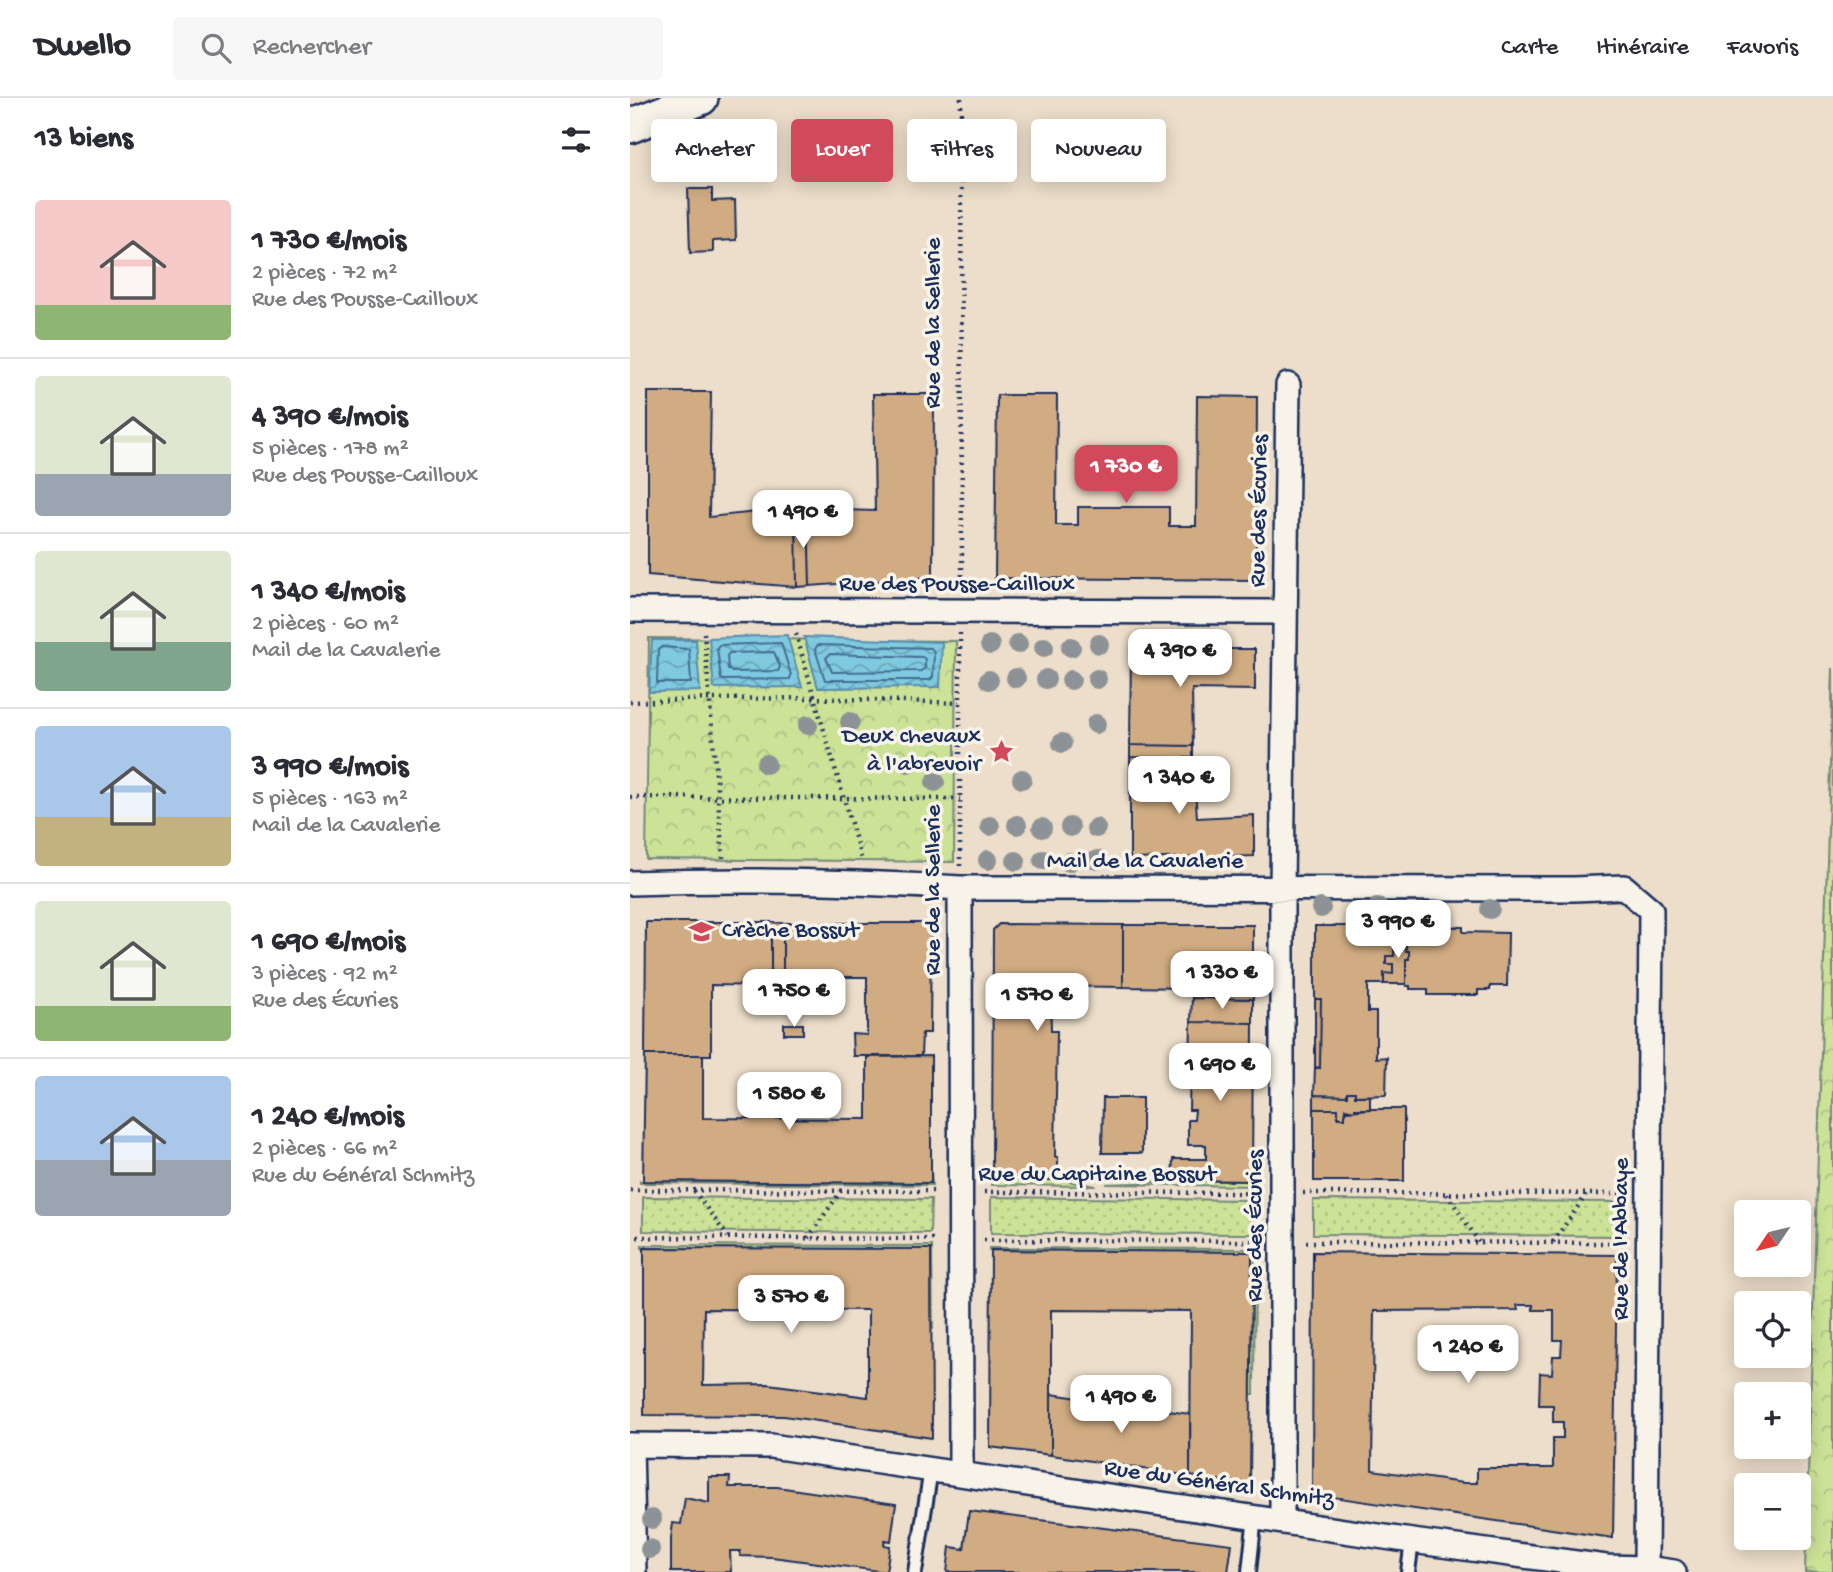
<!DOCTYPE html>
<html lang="fr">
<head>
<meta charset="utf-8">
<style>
  :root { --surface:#fff; --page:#f7f7f7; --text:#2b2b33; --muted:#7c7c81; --line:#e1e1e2; --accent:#d1495b }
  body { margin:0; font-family:"Gochi Hand",sans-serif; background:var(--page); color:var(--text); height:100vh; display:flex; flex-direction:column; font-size:26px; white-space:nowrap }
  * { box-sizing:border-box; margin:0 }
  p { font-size:23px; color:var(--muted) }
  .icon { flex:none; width:38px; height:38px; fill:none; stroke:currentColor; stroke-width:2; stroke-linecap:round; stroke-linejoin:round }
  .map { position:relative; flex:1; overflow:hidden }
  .drawer { display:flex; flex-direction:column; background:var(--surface); width:630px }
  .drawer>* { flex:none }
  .banner { position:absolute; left:21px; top:21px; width:665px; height:63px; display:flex; gap:14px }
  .needle { width:46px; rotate:235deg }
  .fabs { position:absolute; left:1104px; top:1102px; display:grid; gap:14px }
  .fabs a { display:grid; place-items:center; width:77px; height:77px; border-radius:7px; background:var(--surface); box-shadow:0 4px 18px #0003; font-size:35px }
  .price { position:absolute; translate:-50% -60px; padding:0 16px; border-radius:14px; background:#fff; color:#222; font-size:23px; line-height:46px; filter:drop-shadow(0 2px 4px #0008) }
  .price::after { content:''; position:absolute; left:50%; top:42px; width:21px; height:16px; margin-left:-10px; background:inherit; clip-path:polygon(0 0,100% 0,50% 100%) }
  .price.current { background:var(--accent); color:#fff }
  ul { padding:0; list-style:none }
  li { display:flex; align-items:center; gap:21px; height:175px; padding:0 35px }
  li+li { border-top:2px solid var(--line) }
  li span { display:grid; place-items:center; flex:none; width:196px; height:140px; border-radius:7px; color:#555 }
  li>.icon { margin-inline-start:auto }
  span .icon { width:84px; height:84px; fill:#fffc; stroke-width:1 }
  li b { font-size:30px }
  h2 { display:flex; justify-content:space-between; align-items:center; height:84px; padding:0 35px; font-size:30px }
  .pill { padding:0 24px; border-radius:7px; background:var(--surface); box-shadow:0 4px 18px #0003; font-size:24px; line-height:63px }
  .pill.current { background:var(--accent); color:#fff }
  header { display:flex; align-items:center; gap:42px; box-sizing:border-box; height:98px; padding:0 35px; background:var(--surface); border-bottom:2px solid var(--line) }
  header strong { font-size:33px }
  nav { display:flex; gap:38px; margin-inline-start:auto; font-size:24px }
  .search { width:490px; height:63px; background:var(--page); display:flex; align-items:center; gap:18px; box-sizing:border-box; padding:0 24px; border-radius:7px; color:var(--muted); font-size:26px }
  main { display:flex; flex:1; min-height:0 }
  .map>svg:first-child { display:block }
  .grass { fill:url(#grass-dots); stroke:#73887a; stroke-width:2 }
  .forest { fill:url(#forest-crowns); stroke:#73887a; stroke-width:2 }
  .water { fill:url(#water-waves); stroke:#588cac; stroke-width:2 }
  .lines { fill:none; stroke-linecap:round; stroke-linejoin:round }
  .shore { stroke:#436d92; stroke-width:2 }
  .building { fill:#d1ac83; stroke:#1b2f5e; stroke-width:2; fill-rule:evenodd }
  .lane-casing { stroke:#1b2f5e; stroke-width:18 }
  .street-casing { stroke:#1b2f5e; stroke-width:28 }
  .secondary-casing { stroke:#1b2f5e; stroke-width:38 }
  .path { stroke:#1b2f5e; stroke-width:4.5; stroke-dasharray:2 5; stroke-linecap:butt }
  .lane { stroke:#f7f3e8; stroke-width:12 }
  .street { stroke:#f7f3e8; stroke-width:23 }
  .secondary { stroke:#f7f3e8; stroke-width:33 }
  .tree { fill:#8c9295 }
  .labels { text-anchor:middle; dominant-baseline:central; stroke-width:7; stroke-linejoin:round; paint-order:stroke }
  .street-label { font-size:24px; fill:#1b2f5e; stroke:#f7f3e8 }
  .poi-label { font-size:24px; fill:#1b2f5e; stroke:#f7f3e8; text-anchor:end }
</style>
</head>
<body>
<header>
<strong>Dwello</strong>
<div class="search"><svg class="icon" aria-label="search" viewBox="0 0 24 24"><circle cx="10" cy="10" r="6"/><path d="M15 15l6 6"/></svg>Rechercher</div>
<nav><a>Carte</a><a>Itinéraire</a><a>Favoris</a></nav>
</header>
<main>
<section class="drawer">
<h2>13 biens<svg class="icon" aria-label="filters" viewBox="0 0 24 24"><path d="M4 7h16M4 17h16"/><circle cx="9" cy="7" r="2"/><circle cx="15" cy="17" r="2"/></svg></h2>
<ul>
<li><span style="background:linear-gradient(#f6c9c9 75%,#8fb573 0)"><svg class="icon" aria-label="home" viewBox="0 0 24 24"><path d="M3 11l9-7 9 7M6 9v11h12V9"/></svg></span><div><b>1 730 €/mois</b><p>2 pièces · 72 m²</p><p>Rue des Pousse-Cailloux</p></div></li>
<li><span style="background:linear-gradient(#dfe7d0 70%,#9aa5b1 0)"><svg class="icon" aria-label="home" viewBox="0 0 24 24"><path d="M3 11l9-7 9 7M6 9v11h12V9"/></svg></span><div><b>4 390 €/mois</b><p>5 pièces · 178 m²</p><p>Rue des Pousse-Cailloux</p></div></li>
<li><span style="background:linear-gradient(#dfe7d0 65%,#7fa58c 0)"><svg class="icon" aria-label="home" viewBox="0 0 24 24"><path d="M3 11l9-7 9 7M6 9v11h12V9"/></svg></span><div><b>1 340 €/mois</b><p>2 pièces · 60 m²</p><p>Mail de la Cavalerie</p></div></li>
<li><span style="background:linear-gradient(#a9c7e8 65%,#c2b280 0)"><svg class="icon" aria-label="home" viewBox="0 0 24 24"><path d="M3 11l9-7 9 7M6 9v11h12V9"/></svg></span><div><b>3 990 €/mois</b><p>5 pièces · 163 m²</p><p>Mail de la Cavalerie</p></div></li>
<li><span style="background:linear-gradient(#dfe7d0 75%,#8fb573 0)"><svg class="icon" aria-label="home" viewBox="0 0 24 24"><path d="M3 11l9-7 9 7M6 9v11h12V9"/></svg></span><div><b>1 690 €/mois</b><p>3 pièces · 92 m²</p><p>Rue des Écuries</p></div></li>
<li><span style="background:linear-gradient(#a9c7e8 60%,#9aa5b1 0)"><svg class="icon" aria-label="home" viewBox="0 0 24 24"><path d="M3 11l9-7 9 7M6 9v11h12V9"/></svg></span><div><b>1 240 €/mois</b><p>2 pièces · 66 m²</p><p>Rue du Général Schmitz</p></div></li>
</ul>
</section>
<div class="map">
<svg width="1203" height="1474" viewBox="0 0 1203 1474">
  <defs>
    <pattern id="grass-dots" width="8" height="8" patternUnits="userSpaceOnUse" patternTransform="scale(1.75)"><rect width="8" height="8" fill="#cbe297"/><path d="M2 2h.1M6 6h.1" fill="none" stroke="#aec285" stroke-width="1.8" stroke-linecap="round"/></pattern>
    <pattern id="forest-crowns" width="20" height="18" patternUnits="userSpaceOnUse" patternTransform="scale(1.75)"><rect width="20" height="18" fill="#cbe297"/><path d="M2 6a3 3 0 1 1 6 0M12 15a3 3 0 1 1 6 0" fill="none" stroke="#aec285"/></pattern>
    <pattern id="water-waves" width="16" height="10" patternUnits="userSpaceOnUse" patternTransform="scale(1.75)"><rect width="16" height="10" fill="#80cae0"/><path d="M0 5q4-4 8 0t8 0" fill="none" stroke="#68a4b9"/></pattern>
  </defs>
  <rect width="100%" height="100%" fill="#ecdeca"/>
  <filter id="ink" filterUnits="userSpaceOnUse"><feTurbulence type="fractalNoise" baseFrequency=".0143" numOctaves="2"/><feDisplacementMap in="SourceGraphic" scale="14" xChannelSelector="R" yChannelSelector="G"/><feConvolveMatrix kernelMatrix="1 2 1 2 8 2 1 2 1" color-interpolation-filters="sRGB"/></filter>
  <g filter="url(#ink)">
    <path class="grass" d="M301,1073L302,1087L10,1085V1083L300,1085Z
      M362,1081L428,1082L466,1088L361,1087Z
      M563,1083H622L626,1088L476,1086Z
      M13,1099L301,1101L300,1135L13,1133Z
      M361,1099L624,1102V1136L361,1135Z
      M683,1102L991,1104L990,1138L683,1136Z
      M12,1147L302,1148L303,1232L301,1151L12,1150Z
      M359,1150L625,1151L624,1296H621L622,1154L359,1152Z"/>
    <path class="forest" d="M19,540L326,543L324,764L16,761Z
      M1203,570V1474H1175Z"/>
    <path class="water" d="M157,537L172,589L84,590L79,540Z
      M174,539L312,544L310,589L188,590Z
      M22,542H66L70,593L19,594Z"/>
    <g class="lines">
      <path class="shore" d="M151,545L161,577L160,581L94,582L91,581L87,550L89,547Z
        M188,547L301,550L304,554L303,579L300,582H195L185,551Z
        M32,549L59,551L61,585H27L28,552Z
        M144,554L150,569L148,573L102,574L98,571L97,558L99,555Z
        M200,556L292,559L295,561V570L291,573L202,574L196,560Z"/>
    </g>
    <path class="building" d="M58,91H82V103L105,102L106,142L83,143V154L60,155Z
      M18,294H81L79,419L166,410L167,489L18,477Z
      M243,296H304L303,479L180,488L178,411L245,413Z
      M367,297H427L426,427H448V409H539V428H566L567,298L627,299L626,482L365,480Z
      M166,415H178L180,488L167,489Z
      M501,551H625V592L562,591L563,648L500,647Z
      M500,647L563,648V660L500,659Z
      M500,659L563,660L567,720L624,717V758L500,761Z
      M16,824H141V888L81,887V957H15Z
      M141,824L153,825V888H141Z
      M153,825H301L300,935H292L291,958H223L222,936L237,937V879H211V889L153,888Z
      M369,826L493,827V889L420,888L421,933H427L425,1059H428V1082L362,1081L363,832Z
      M493,827H623V901L562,900V890L493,889Z
      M685,828H764V858H756V866H763V876L754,875V886H738V914H746V960L757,959L756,997L725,998V994H717V998L684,997L685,969L690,970L691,901H685Z
      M776,828L833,829V834L878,835L877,888H860V892H848V897H798V891H780V888H776V861H779V853H776Z
      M764,831H776V853H779V861H776V886H754V875L763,876V866H756V858H764Z
      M562,900L623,901V925L561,924Z
      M685,901H691L690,970L685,969Z
      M561,924L623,925L622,1083L542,1082L543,1061H576V1047H558V1022H564L565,1012H559Z
      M154,926H173V936H154Z
      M15,957H73V1020L237,1021V959L301,958V1085L13,1083Z
      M717,994H725V998H740V1011L717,1013L715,1011V1020H708V1011H684V997L717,998Z
      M473,1000H512V1055H472Z
      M684,1011H708V1020H715V1011L725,1013V1011H774V1083H684Z
      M14,1150L301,1151L302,1340L154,1318L14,1317ZM74,1211L238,1212V1299L138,1286L73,1287Z
      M361,1152L622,1154L620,1387L560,1378L561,1213L421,1212V1357L360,1349Z
      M683,1154L987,1157L983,1440L682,1396ZM887,1207H903V1212H924V1242H932L931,1258H923L922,1276L910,1275L909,1307H923V1324H933V1340H923V1370H847V1385H833L742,1372L744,1213L888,1212Z
      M421,1296L560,1316V1378L421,1357Z
      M79,1379H100L99,1389H147L266,1406L261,1443L255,1442L254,1447L260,1448L256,1474L142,1459L110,1458V1453H100L101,1474H41V1440L43,1425L51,1426L55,1400L79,1405Z
      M339,1413L602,1446L598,1474H317L320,1449L334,1451Z"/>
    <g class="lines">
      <defs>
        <path id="lane" d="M285,1474L301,1371
          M619,1474L625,1418
          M778,1474L782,1443"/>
        <path id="street" d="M0,512L654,514
          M0,785C110,781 220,783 330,790L944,791L994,789L1021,812L1016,1470
          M330,790L331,1375
          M0,1347L141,1348L782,1443L976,1469L1016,1470L1044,1474
          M1,1347L4,1474
          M652,1422V791L658,287"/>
        <path id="secondary" d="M0,28L71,0"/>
      </defs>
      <use href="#lane" class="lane-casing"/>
      <use href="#street" class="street-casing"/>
      <use href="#secondary" class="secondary-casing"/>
      <path class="path" d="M331,0L332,491
        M74,535L93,760
        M330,535V768
        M166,536L232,763
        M0,604L79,601L184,600L330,605
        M0,699L330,701
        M0,1092L307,1093
        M64,1093L98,1139
        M354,1094L629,1095
        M673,1095L997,1096
        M817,1096L849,1144
        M0,1139L307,1141
        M178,1140L211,1093
        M354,1142L629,1143
        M676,1144L996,1145
        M923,1144L956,1097"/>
      <use href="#lane" class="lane"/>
      <use href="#street" class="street"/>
      <use href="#secondary" class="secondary"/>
    </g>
    <g class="tree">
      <circle cx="388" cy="546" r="10"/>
      <circle cx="469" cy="546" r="10"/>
      <circle cx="360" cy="547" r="10"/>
      <circle cx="414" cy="549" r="10"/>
      <circle cx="441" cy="549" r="10"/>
      <circle cx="386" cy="580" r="10"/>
      <circle cx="416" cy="581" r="10"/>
      <circle cx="467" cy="581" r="10"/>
      <circle cx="359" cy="582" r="10"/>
      <circle cx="441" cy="582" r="10"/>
      <circle cx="220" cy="624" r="10"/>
      <circle cx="466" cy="626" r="10"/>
      <circle cx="178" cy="627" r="10"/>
      <circle cx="432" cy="645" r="10"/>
      <circle cx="278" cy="665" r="10"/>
      <circle cx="136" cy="666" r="10"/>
      <circle cx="392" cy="681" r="10"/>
      <circle cx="305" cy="684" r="10"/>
      <circle cx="387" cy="727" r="10"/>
      <circle cx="360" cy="728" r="10"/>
      <circle cx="440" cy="729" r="10"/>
      <circle cx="412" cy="730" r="10"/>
      <circle cx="466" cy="730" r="10"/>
      <circle cx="358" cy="762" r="10"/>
      <circle cx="413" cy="762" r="10"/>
      <circle cx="467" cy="762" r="10"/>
      <circle cx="386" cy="763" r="10"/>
      <circle cx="439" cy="764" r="10"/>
      <circle cx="748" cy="809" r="10"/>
      <circle cx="691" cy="810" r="10"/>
      <circle cx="808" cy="811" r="10"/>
      <circle cx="860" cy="811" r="10"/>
      <circle cx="22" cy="1421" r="10"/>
      <circle cx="20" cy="1451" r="10"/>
    </g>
  </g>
  <defs>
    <symbol id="sight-bare" viewBox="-9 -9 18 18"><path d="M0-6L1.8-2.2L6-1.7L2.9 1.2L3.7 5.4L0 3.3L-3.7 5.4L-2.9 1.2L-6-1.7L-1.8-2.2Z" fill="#d1495b" stroke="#f7f3e8" stroke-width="2.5" paint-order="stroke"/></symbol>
    <symbol id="school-bare" viewBox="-9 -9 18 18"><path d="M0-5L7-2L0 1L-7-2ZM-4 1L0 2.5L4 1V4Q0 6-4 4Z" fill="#d1495b" stroke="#f7f3e8" stroke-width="2.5" paint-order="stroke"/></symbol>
  </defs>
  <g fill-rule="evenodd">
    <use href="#sight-bare" x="354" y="636" width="35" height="35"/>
    <use href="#school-bare" x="54" y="816" width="35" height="35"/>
  </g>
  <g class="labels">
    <g class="street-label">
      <text transform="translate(304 225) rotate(-90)">Rue de la Sellerie</text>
      <text transform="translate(630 413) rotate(-89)">Rue des Écuries</text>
      <text x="327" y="487">Rue des Pousse-Cailloux</text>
      <text x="515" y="764">Mail de la Cavalerie</text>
      <text transform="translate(304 792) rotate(-90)">Rue de la Sellerie</text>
      <text x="467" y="1077">Rue du Capitaine Bossut</text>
      <text transform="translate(626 1128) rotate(-90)">Rue des Écuries</text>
      <text transform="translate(992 1141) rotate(-90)">Rue de l'Abbaye</text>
      <text transform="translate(589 1387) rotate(8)">Rue du Général Schmitz</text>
    </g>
    <g class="poi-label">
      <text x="351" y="639">Deux chevaux<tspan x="351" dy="28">à l'abrevoir</tspan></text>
      <text x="92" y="833" text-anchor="start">Crèche Bossut</text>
    </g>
  </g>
</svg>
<div class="fabs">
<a><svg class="needle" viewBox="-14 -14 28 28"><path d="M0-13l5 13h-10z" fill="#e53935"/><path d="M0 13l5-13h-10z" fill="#7c7c81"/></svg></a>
<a><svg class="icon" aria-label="locate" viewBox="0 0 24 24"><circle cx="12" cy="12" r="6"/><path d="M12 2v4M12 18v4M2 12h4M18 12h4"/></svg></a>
<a>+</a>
<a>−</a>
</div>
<b class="price current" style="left:496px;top:407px">1 730 €</b>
<b class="price" style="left:173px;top:452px">1 490 €</b>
<b class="price" style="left:550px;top:591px">4 390 €</b>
<b class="price" style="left:549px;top:718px">1 340 €</b>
<b class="price" style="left:768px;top:862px">3 990 €</b>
<b class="price" style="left:592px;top:913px">1 330 €</b>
<b class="price" style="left:164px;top:931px">1 750 €</b>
<b class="price" style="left:407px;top:935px">1 570 €</b>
<b class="price" style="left:590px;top:1005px">1 690 €</b>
<b class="price" style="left:159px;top:1034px">1 580 €</b>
<b class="price" style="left:161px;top:1237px">3 570 €</b>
<b class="price" style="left:838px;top:1287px">1 240 €</b>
<b class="price" style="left:491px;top:1337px">1 490 €</b>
<div class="banner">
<a class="pill">Acheter</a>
<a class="pill current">Louer</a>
<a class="pill">Filtres</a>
<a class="pill">Nouveau</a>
</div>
</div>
</main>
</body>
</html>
